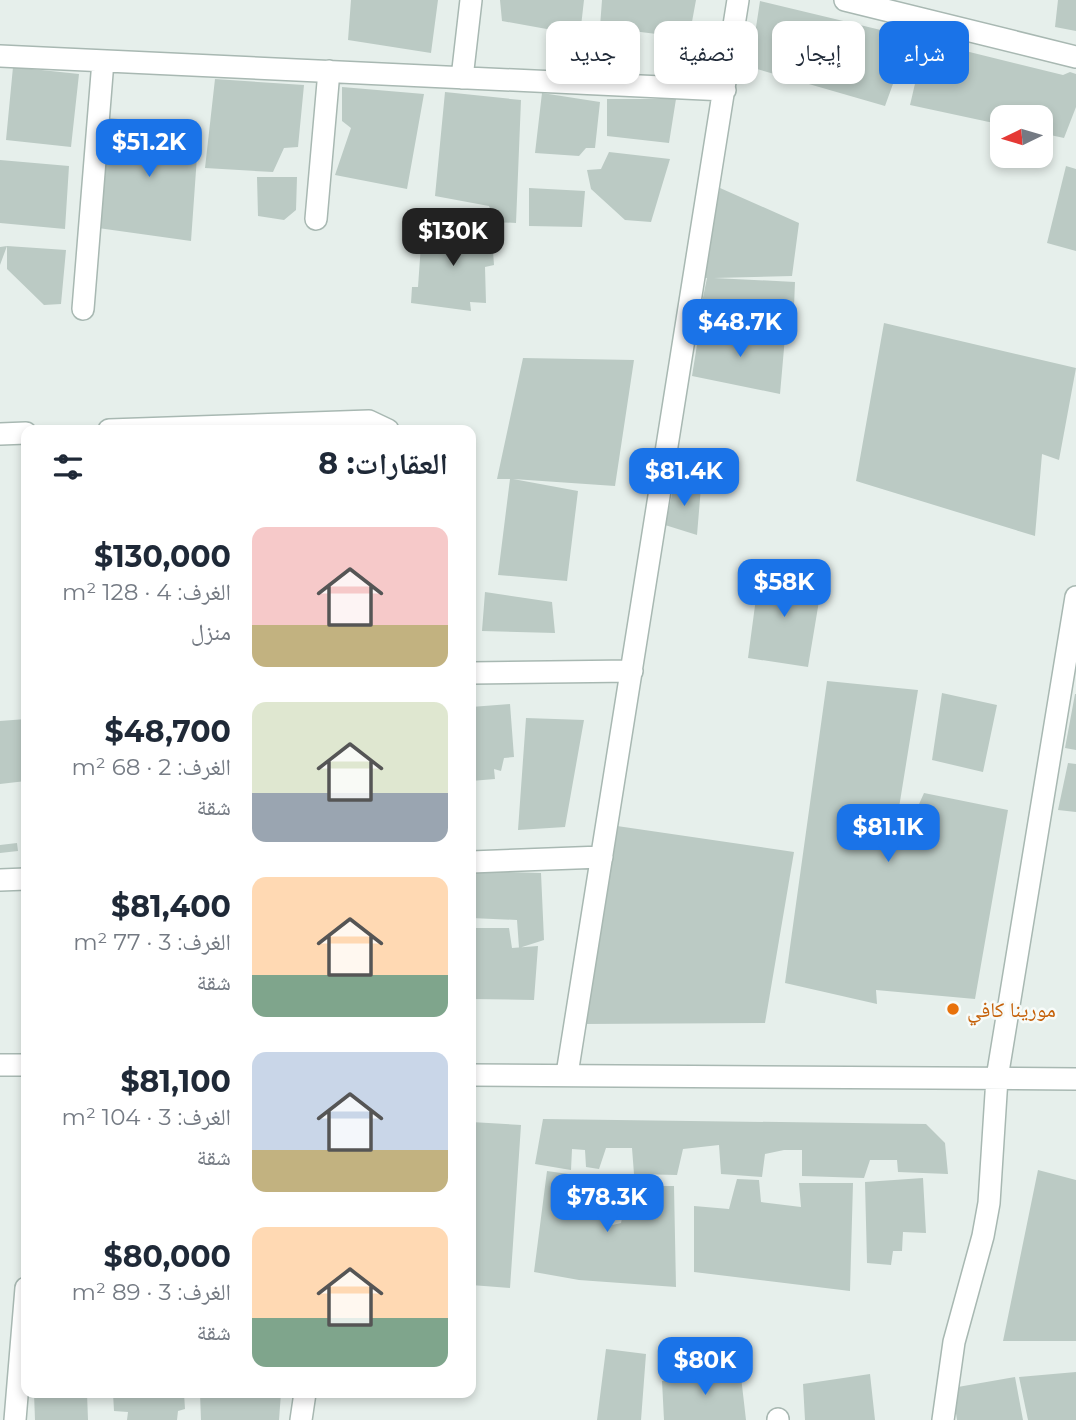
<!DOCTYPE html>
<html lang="ar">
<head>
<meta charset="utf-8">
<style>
  :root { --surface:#fff; --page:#f6f6f7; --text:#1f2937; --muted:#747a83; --accent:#1a73e8 }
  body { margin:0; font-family:Montserrat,"Noto Naskh Arabic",sans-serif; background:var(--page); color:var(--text); direction:rtl; height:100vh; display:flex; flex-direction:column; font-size:26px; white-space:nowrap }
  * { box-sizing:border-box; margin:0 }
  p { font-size:23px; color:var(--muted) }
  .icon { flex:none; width:38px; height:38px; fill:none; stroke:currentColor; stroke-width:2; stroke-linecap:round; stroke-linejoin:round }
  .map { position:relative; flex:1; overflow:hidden; direction:ltr }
  .sheet { position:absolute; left:21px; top:425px; width:455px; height:973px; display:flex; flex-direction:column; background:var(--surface); border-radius:14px; box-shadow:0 4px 10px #0003; direction:rtl }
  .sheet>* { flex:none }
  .top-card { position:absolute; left:497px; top:21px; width:472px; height:63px; direction:rtl; display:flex; gap:14px }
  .needle { width:46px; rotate:265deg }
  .tools { position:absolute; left:990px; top:105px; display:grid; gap:14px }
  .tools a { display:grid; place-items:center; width:63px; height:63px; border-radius:14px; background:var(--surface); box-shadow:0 4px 10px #0003; font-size:35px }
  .price { position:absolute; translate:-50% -60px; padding:0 16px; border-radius:14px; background:var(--accent); color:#fff; font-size:23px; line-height:46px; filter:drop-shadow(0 2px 4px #0008) }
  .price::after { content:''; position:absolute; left:50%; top:42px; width:21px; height:16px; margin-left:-10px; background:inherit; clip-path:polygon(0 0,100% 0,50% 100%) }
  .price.current { background:#222; color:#fff }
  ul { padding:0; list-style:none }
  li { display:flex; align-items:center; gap:21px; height:175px; padding:0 28px }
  li span { display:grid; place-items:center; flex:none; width:196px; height:140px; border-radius:14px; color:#555 }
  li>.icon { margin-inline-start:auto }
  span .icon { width:84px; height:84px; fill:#fffc; stroke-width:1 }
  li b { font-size:30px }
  h2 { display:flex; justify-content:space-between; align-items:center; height:84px; padding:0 28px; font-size:30px }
  .tag { padding:0 24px; border-radius:14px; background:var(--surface); box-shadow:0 4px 10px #0003; font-size:24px; line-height:63px }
  .tag.current { background:var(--accent); color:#fff }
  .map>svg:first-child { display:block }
  .building { fill:#bbcac4 }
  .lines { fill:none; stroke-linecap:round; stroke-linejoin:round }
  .minor-casing { stroke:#a8b8b2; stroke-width:24 }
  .minor { stroke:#fff; stroke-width:21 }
  .food-dot { fill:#e8710a; stroke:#f7fbf9; stroke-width:2.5 }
  .labels { text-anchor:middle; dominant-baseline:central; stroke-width:5; stroke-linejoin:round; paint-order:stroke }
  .food-label { font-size:21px; fill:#c56008; stroke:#f7fbf9; text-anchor:start }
</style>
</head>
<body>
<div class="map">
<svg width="1076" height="1420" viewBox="0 0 1076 1420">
  <rect width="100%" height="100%" fill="#e6efeb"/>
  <path class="building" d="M351,0H438L431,53L348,40Z
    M500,0H584L580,35L502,21Z
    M602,0H696L689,38L600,27Z
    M1058,0H1076V31L1055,27Z
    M760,1L910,37L885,106L750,67Z
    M925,41L1063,75L1070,72L1076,74V107L1064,138L1041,133V117H1003V125L910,105Z
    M13,67L79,74L71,147L6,140Z
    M215,79L304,85L298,147L284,148L273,172L205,168Z
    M342,87L424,94L407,189L335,175L351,128L342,121Z
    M445,92L521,100L516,223L495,222L489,206L435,196Z
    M542,93L600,102L595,148H586L579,156L535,153Z
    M607,99H676L669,143L607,136Z
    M109,118L199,128L191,241L98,228Z
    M609,152L670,159L651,222L625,220L591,189L587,170L601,169Z
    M0,160L69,166L65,229L0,223Z
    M1066,166L1076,169V251L1047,243Z
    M257,177H297L296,210L284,220L258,216Z
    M529,188L585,191L582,227L529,226Z
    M720,188L799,223L792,276L714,278L795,282L793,332L700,312L707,278H700Z
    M482,227L493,251L494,265L485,267L486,303L470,302L471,311L411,303L412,287H418L422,230Z
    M7,246L66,250L61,304L44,305L7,269V246L0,265V247Z
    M884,323L1076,368L1059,460L1042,454L1035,536L856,481Z
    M700,326L785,337L780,394L692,376Z
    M523,358L634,360L615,486L513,479L578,491L567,581L498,575L510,479H497Z
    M675,481L701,487L697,535L665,525Z
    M760,568L822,583L808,667L748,658Z
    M485,592L552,602L555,633L482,631Z
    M827,681L918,690L897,820L911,822L924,793L1008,810L975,999L876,990L877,1004L785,983Z
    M942,693L997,705L983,772L932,760Z
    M1075,694H1076V750L1065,748Z
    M510,704L514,757L504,758L501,771L494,769L495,779L471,781V707Z
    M526,718L584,720L565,827L518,830Z
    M26,719V781L0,784V721Z
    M1068,763L1076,764V812L1058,810Z
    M617,826L794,852L765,1023L582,1024Z
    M17,843L18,851L0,853V845Z
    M471,871L541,873L544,940L519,948L517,920L471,918Z
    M471,928H509L512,948L538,946L534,1000L471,999Z
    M543,1119L926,1124L945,1143L948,1174L898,1172L897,1160H870L864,1178L802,1176V1150H784L765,1154L762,1177L721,1174L719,1145L683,1149L677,1175L634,1174L632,1148H606L599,1169L586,1167L585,1150L572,1149L571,1170L535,1164Z
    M471,1122L521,1125L510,1288L471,1285Z
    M1038,1170L1076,1180V1341H1003Z
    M547,1171L597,1178L601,1195L606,1201L608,1226L621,1223L629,1186H674L676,1287L579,1280L534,1272Z
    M923,1178L926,1233L903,1232L902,1251H893L891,1265L867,1263L865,1182Z
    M737,1179L759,1180L761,1202L801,1207L799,1183H853L850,1291L694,1272V1206L729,1209Z
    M606,1349L646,1354L641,1420H597Z
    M740,1368L746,1420H664L662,1381Z
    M1076,1372V1420H1028L1019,1377Z
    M870,1374L875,1420H805L803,1384Z
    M1015,1377L1023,1420H957L952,1388Z
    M34,1393H87L88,1420H35Z
    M113,1393H184L185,1409L178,1411L177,1420H127L128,1412L114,1411Z
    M200,1393H281L279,1420H201Z"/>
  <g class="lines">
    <defs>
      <path id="minor" d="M845,0L1076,57
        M0,56L725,90
        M462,78L471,0
        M316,219L329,71
        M83,309L103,61
        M109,430L369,421L388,430
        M0,434L26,433
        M471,673L632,671
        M471,862L602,857
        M0,880L26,879
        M0,1065H26
        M567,1074L738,0
        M471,1075L1076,1079
        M778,1419V1420
        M15,1420L26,1288
        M301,1420L305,1393
        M943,1420L954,1342L983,1236L989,1203L997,1078L1076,597"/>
    </defs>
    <use href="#minor" class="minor-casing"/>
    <use href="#minor" class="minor"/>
  </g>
  <circle class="food-dot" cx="953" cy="1009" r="7"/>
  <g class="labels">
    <g class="food-label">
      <text x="967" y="1009">مورينا كافي</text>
    </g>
  </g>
</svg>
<div class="tools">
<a><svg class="needle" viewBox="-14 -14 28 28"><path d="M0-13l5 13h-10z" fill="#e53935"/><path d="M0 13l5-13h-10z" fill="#747a83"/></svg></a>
</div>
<b class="price" style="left:149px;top:179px">$51.2K</b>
<b class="price current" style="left:453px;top:268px">$130K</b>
<b class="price" style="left:740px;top:359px">$48.7K</b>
<b class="price" style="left:684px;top:508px">$81.4K</b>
<b class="price" style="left:784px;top:619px">$58K</b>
<b class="price" style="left:888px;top:864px">$81.1K</b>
<b class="price" style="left:607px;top:1234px">$78.3K</b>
<b class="price" style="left:705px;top:1397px">$80K</b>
<div class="top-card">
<a class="tag current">شراء</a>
<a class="tag">إيجار</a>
<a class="tag">تصفية</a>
<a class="tag">جديد</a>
</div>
<section class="sheet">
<h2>العقارات: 8<svg class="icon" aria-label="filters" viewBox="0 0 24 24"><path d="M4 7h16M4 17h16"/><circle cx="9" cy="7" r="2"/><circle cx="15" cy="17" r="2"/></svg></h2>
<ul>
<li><span style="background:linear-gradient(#f6c9c9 70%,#c2b280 0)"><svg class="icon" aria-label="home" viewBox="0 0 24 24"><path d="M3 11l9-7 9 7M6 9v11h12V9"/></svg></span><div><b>$130,000</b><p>الغرف: 4 · 128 m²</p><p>منزل</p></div></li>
<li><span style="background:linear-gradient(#dfe7d0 65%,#9aa5b1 0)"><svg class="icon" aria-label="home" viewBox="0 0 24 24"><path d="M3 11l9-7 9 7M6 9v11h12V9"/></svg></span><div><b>$48,700</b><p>الغرف: 2 · 68 m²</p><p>شقة</p></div></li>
<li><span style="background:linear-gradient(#ffd9b3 70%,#7fa58c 0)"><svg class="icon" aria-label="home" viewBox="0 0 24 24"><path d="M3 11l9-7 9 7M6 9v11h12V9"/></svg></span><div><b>$81,400</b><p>الغرف: 3 · 77 m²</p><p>شقة</p></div></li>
<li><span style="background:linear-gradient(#c9d6e8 70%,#c2b280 0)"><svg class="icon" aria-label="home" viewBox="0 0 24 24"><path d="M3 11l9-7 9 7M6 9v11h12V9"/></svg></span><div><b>$81,100</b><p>الغرف: 3 · 104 m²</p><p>شقة</p></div></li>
<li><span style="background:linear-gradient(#ffd9b3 65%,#7fa58c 0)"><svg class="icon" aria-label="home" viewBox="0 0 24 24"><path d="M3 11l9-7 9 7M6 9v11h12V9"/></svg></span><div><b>$80,000</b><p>الغرف: 3 · 89 m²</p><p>شقة</p></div></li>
</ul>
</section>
</div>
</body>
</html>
